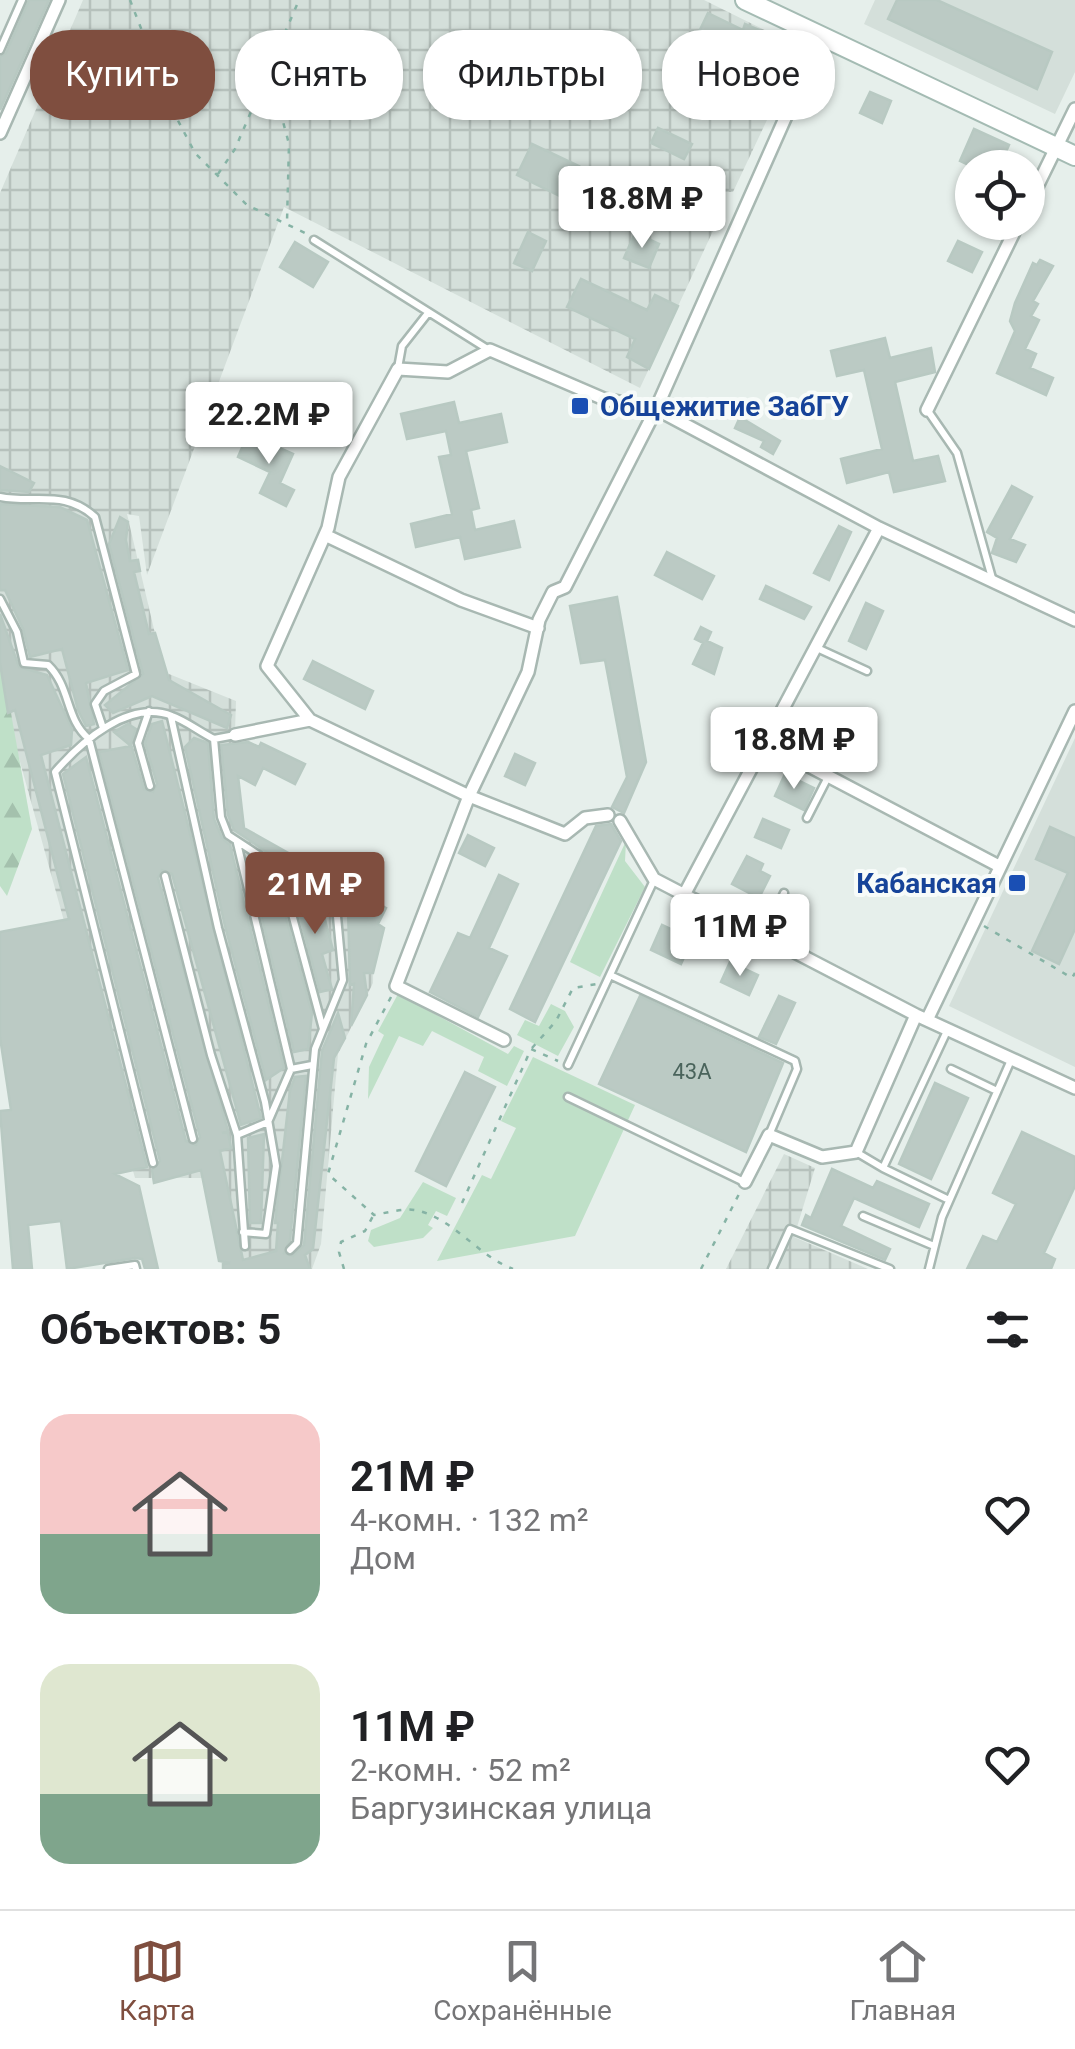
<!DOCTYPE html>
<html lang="ru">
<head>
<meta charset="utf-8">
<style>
  :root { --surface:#fff; --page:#f6f6f6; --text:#202124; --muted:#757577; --line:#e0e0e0; --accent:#7f4e3f }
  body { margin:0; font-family:Roboto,sans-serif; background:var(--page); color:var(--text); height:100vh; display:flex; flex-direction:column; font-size:38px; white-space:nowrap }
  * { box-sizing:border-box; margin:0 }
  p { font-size:32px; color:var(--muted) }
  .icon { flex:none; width:55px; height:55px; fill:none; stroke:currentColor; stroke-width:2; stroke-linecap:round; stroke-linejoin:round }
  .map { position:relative; height:1269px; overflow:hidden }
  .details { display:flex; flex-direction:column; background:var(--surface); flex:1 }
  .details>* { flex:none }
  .banner { position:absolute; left:30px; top:30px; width:1015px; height:90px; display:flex; gap:20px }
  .buttons { position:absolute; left:955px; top:150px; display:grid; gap:20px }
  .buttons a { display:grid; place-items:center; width:90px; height:90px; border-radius:50%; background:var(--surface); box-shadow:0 2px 8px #0004; font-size:50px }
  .price { position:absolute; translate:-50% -85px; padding:0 22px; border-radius:10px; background:#fff; color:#222; font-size:32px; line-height:65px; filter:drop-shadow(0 2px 5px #0008) }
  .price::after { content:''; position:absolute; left:50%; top:60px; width:30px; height:22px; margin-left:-15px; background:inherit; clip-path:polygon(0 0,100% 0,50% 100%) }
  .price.current { background:var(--accent); color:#fff }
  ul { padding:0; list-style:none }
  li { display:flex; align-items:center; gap:30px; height:250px; padding:0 40px }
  li span { display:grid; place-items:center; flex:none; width:280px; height:200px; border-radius:30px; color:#555 }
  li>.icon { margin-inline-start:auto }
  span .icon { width:120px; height:120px; fill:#fffc; stroke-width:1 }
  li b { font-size:42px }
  h2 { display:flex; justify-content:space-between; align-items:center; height:120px; padding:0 40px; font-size:42px }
  .tag { padding:0 35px; border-radius:40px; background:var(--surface); box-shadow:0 2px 8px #0004; font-size:35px; line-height:90px }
  .tag.current { background:var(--accent); color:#fff }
  .tabs { display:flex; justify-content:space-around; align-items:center; height:140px; border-top:2px solid var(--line); background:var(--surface); font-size:28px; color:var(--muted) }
  .tabs a { display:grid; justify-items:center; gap:5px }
  .tabs .current { color:var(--accent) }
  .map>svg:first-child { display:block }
  .built { fill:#d4dfda }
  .industrial { fill:url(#industrial-grid) }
  .forest { fill:url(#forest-firs) }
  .park { fill:#bfe0c8 }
  .building { fill:#bbcac4; stroke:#b8c9c2; stroke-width:2.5 }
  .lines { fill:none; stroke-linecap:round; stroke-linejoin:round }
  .service-casing { stroke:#a8b8b2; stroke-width:11 }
  .minor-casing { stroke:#a8b8b2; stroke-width:16 }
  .secondary-casing { stroke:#a4bbb3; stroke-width:22 }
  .path { stroke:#86b3a5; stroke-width:2.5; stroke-dasharray:5 8; stroke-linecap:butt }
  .service { stroke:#fff; stroke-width:6 }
  .minor { stroke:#fff; stroke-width:11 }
  .secondary { stroke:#fff; stroke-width:18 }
  .transit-dot { fill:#1a4fb4; stroke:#f7fbf9; stroke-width:4 }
  .labels { text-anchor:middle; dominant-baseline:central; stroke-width:8; stroke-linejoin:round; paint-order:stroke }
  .number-label { font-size:22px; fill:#4a645c }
  .transit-label { font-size:28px; font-weight:bold; fill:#164399; stroke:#f7fbf9; text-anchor:start }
</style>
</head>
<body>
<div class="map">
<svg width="1075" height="1269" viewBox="0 0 1075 1269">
  <defs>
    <pattern id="industrial-grid" width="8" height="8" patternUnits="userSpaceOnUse" patternTransform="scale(2.5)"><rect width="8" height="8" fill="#d4dfda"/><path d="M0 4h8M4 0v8" fill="none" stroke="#b6c1bc"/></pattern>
    <pattern id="forest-firs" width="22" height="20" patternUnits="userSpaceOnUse" patternTransform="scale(2.5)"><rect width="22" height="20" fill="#bfe0c8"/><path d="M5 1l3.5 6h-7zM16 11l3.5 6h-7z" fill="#a4c1ad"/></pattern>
  </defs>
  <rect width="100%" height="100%" fill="#e6efeb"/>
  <path class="built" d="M875,0H1075V72L1055,114L864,24Z
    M1075,738V1067L949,1006Z"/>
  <path class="industrial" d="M83,0H704L801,48L733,192H725L717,209L719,218L640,388L284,207L147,575L139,516L127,514L164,672L236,701L232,825L374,908L373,983L338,1054L321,1244L312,1269H224L204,1178H135L9,722L0,653V193Z
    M784,1154L815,1168L794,1237L868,1269H726Z"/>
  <path class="forest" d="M0,653L32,829L7,896L0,886Z"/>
  <path class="park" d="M626,841L625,861L645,887L600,977L570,962Z
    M398,994L508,1054L514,1046L524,1051L507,1086L478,1071L484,1057L432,1031L423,1046L399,1036L368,1099L369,1067L384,1035L378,1031Z
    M551,1004L565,1011L574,1027L558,1056L517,1035L525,1020L539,1026Z
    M533,1057L635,1105L575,1236L437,1261L482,1175L491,1179L516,1128L501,1121Z
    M423,1182L456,1198L447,1216L436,1211L428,1225L433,1228L423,1238L374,1247L368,1241L371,1230L400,1218Z"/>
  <path class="building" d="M29,0H49L0,110V57L6,53Z
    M897,0H937L1052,52L1037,89L888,19Z
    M708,13L743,30L745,24L789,43L775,76L715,50L701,80L681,70Z
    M870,92L891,101L882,123L860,113Z
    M658,128L692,144L684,159L651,143Z
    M974,129L1009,145L999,168H975L960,161Z
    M532,144L579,166L564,198L517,175Z
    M528,232L546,241L532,271L514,263Z
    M635,233L659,244L649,268L624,258Z
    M958,241L982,252L972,272L948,261Z
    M295,242L328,262L313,287L280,267Z
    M1040,260L1053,266L1033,301L1038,304L1031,316L1039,320L1025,349L1036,354L1030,368L1053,378L1046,395L997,373L1015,331L1010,321L1015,303L1033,263L1037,265Z
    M581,279L647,310L655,295L678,306L649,369L627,357L635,339L567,307Z
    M885,338L890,358L931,348L935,372L895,382L913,461L938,456L945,481L894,492L889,472L847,483L841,459L882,449L864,370L837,376L831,351Z
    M454,402L459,423L501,414L507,442L466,451L479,508L471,510L475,530L514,521L520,547L465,559L460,537L416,547L411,524L452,514L439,457L451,455L446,431L407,439L401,414Z
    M740,417L780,441L773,454L761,447L764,441L735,428Z
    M248,434L293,454L280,483L294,490L286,506L260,493L270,472L238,457Z
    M0,466L34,483L29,492L0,490Z
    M1012,486L1032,497L1010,539L1025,545L1016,562L992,553L997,538L987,532Z
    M0,504L60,507L87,520L128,670L86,683L94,724L86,726L78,710L62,649L30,657L23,629L5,590H0Z
    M120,517L128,522L126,540L130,561L138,560L140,571L134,572L149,634L155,633L169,680L231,715L227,728L152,696L113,713L105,705L143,674L109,544Z
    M839,526L851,532L829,580L814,573Z
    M667,552L714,576L702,599L655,575Z
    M766,586L811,607L804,619L760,599Z
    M617,597L646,762L624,813L612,807L627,777L605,660L581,663L570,606Z
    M866,603L883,611L866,649L849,641Z
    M0,614L19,667L47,675L72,729L71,745L41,755L147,1167L115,1174L139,1186L158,1269H145L142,1259L135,1258L67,1269L61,1221L28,1225L32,1269H13L0,1111L11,1110L0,1037V932L69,919L15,710L8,713L0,663Z
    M701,627L711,632L707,641L722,648L714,674L693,664L703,643L695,639Z
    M313,661L373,691L365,709L304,679Z
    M162,721L261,1118L241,1125L172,874L162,870L158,878L228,1131L222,1133H228L231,1148L220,1151L243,1260L276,1251L278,1223H275L290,1090L295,1077L306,1076L290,1240L284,1253L293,1256L304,1245L322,1051L338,1013L345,1038L334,1058L313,1249L305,1255L310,1269H223V1264L230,1263L219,1261L201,1170L154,1183L152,1170L160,1161L63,774L86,757L186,1141L196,1145L200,1137L99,752L131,746L114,732L128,724L136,729L131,745L144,789L153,792L157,784L145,743L152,724Z
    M194,738L208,743L214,819L222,838L230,845L284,1068L266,1080L225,926L185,747Z
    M248,742L259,747L261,743L305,764L295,784L263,768L255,785L238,776L244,828L386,908L378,924L384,928L373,973H364L367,995L351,1026L354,984L350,985L348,907L234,830L228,815L221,745Z
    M515,754L535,763L525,785L505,776Z
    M785,774L814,788L804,810L775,796Z
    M763,819L789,830L781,848L755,837Z
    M611,824L621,841L535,1022L510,1009L596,826Z
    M1050,827L1075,838V929L1059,964L1032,951L1068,873L1036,859Z
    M468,835L494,848L485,866L459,853Z
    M747,856L763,864L760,871L770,876L759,898L732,884Z
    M267,869L274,874L312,1013L308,1049L294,1052L251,873Z
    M499,875L518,884L489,948L507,956L478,1017L430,992L458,933L470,938Z
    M306,894L321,905L333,950L322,954L332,989L320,992L294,895Z
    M662,925L692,939L681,964L651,950Z
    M730,962L758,975L749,995L721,982Z
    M640,996L783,1063L746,1152L599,1084Z
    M779,996L795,1003L776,1044L759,1037Z
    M465,1072L495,1087L446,1186L416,1171Z
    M935,1083L968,1098L931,1179L899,1164Z
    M1022,1132L1075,1157V1186L1044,1253L1055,1259L1051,1269H967L983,1236L997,1242L1016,1204L993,1193Z
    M264,1134L261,1223H250L248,1138Z
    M832,1169L873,1188L877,1181L929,1204L919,1227L854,1198L841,1226L890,1249L885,1260L802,1225L806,1215L811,1218Z"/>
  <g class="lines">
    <defs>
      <path id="service" d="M0,50L22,0
        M314,240L489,350
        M398,368L402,346L428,313
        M928,411L957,453L992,578
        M0,497C36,504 64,489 95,517L136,674L104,691L95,704L103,728
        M0,599L17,632L24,663L48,665C71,687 65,719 89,739L193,1139
        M817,648L867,671
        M149,711L138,743L150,786
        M171,717L218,928L265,1102L276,1166L266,1234L243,1232
        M214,739L221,817L228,835L336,906L343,980L315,1049L297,1243L290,1250
        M807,818L828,777
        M281,873L323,1029
        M165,876L211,1055L237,1135L245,1246
        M764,935L784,893
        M610,975L795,1061L797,1069L769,1135
        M947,1031L883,1168L949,1200
        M568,1065L654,880
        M291,1069L312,1065
        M951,1069L997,1091
        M568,1097L744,1182
        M237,1135L268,1122L291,1069L237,843
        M856,1152L883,1168
        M153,1163L55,772C81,742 129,699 172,716C186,721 200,732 214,739L235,735
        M863,1216L934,1246
        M108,1269L135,1265L136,1269
        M772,1269L790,1229L890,1269
        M929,1269L942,1217L1011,1060"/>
      <path id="minor" d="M0,133L59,0
        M1028,205L1075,109
        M927,410L1019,222
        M325,535L461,600L538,628
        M310,720L267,666L328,528L339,477L398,369L448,372L490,350L604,399L656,409L879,528L1075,620
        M235,735L310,720L469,796L528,672L539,620L553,592L565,587L656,409L822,35
        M765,743L999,866
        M620,821L654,879L916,1015L1075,1088
        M684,895L879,528
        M927,1020L1075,711
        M504,1040L396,986L469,796L565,834L585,818L608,815
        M745,1182L769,1135L822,1157L856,1152L916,1015"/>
      <path id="secondary" d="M745,0L1075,156"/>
    </defs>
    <use href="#service" class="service-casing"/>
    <use href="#minor" class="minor-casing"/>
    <use href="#secondary" class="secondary-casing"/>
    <path class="path" d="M130,0L174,113L195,153L247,205L305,233
      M270,73L289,144L287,222
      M218,174L235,149L299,0
      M984,926L1072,978L1075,973
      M391,997L366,1044L328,1174L374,1215C386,1213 403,1208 415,1210C452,1217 478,1256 513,1269
      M532,1048L556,1021L573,988L597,984
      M462,1203L531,1049L558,1061
      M344,1269L339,1252L341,1242L365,1231L373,1216
      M701,1269L739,1194"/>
    <use href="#service" class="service"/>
    <use href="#minor" class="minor"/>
    <use href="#secondary" class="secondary"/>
  </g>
  <g class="transit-dot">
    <rect x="570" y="396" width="20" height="20" rx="5"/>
    <rect x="1007" y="873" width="20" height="20" rx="5"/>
  </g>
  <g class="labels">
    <g class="number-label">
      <text x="692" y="1071">43А</text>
    </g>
    <g class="transit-label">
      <text x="600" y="406">Общежитие ЗабГУ</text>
      <text x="997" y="883" text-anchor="end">Кабанская</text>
    </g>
  </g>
</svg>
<div class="buttons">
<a><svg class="icon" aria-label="locate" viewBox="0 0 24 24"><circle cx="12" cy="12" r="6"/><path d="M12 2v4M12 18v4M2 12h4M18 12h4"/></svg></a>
</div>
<b class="price" style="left:642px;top:251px">18.8M ₽</b>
<b class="price" style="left:269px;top:467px">22.2M ₽</b>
<b class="price" style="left:794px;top:792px">18.8M ₽</b>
<b class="price current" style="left:315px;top:937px">21M ₽</b>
<b class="price" style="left:740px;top:979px">11M ₽</b>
<div class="banner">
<a class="tag current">Купить</a>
<a class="tag">Снять</a>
<a class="tag">Фильтры</a>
<a class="tag">Новое</a>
</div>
</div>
<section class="details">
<h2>Объектов: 5<svg class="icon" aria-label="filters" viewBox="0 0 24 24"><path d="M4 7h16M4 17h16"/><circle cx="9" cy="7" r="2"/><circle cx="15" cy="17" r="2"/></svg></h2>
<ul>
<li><span style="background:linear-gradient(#f6c9c9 60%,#7fa58c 0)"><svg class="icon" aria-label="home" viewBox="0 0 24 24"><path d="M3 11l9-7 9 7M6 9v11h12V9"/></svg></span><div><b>21M ₽</b><p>4-комн. · 132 m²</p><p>Дом</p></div><svg class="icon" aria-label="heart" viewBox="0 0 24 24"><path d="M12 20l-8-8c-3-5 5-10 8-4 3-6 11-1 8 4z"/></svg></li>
<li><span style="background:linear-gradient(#dfe7d0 65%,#7fa58c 0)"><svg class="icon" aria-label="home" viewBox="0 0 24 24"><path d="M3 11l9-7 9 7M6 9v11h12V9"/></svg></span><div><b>11M ₽</b><p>2-комн. · 52 m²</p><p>Баргузинская улица</p></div><svg class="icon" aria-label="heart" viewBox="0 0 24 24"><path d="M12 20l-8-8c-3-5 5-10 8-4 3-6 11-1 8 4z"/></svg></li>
</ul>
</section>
<nav class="tabs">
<a class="current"><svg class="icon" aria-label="map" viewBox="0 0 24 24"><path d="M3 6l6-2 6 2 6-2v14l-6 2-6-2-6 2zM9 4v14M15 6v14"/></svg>Карта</a>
<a><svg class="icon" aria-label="saved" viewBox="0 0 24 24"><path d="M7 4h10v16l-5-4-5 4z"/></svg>Сохранённые</a>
<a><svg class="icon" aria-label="home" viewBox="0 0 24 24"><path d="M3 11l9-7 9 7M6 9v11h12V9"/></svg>Главная</a>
</nav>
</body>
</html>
